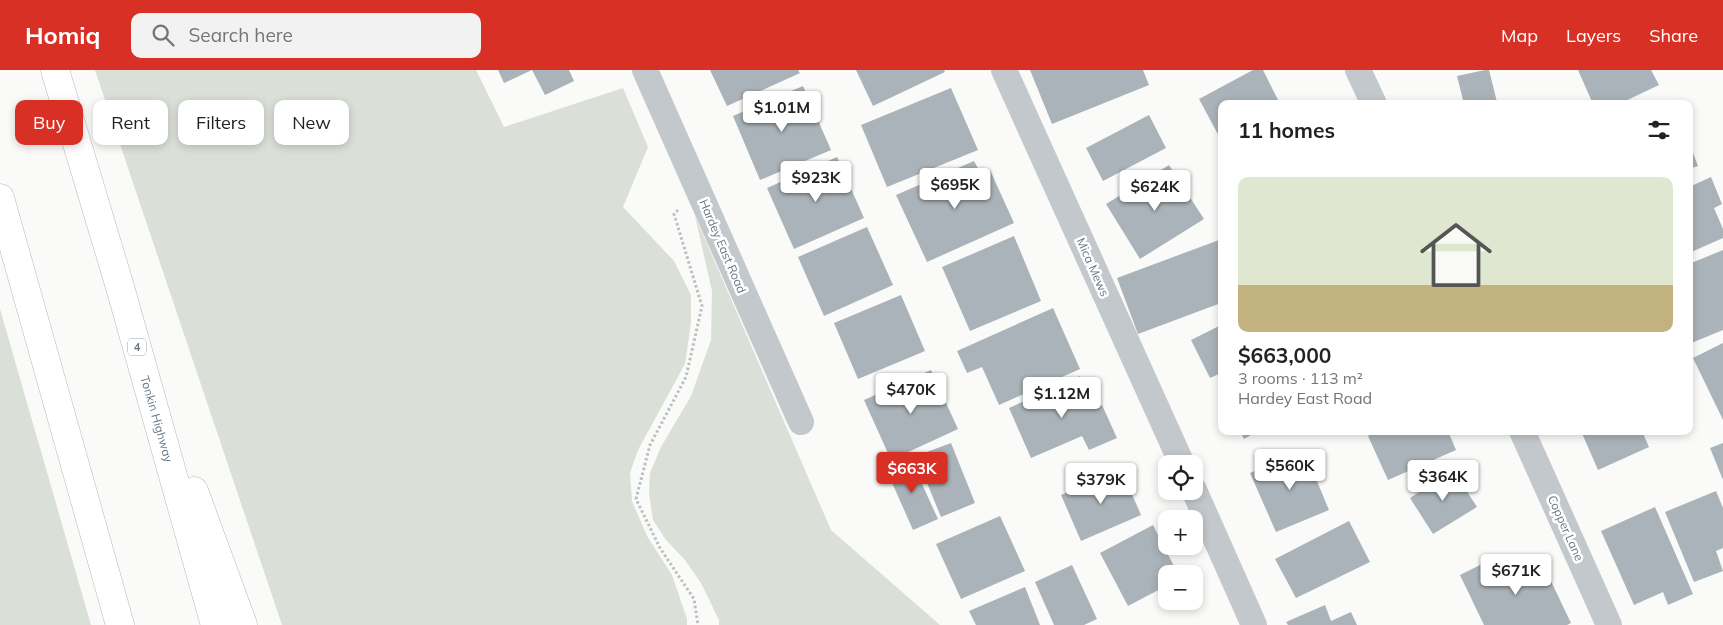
<!DOCTYPE html>
<html lang="en">
<head>
<meta charset="utf-8">
<style>
  :root { --surface:#fff; --page:#f2f2f2; --text:#202124; --muted:#757577; --accent:#d93025 }
  body { margin:0; font-family:Mulish,sans-serif; background:var(--page); color:var(--text); height:100vh; display:flex; flex-direction:column; font-size:19px; white-space:nowrap }
  * { box-sizing:border-box; margin:0 }
  p { font-size:16px; color:var(--muted) }
  .icon { flex:none; width:28px; height:28px; fill:none; stroke:currentColor; stroke-width:2; stroke-linecap:round; stroke-linejoin:round }
  .map { position:relative; flex:1; overflow:hidden }
  .drawer { position:absolute; left:1218px; top:30px; width:475px; height:335px; display:flex; flex-direction:column; background:var(--surface); border-radius:10px; box-shadow:0 2px 8px #0003 }
  .drawer>* { flex:none }
  .banner { position:absolute; left:15px; top:30px; width:475px; height:45px; display:flex; gap:10px }
  .fabs { position:absolute; left:1158px; top:385px; display:grid; gap:10px }
  .fabs a { display:grid; place-items:center; width:45px; height:45px; border-radius:10px; background:var(--surface); box-shadow:0 2px 8px #0003; font-size:25px }
  .price { position:absolute; translate:-50% -42px; padding:0 11px; border-radius:5px; background:#fff; color:#222; font-size:16px; line-height:32px; filter:drop-shadow(0 1px 2px #0008) }
  .price::after { content:''; position:absolute; left:50%; top:30px; width:15px; height:11px; margin-left:-8px; background:inherit; clip-path:polygon(0 0,100% 0,50% 100%) }
  .price.current { background:var(--accent); color:#fff }
  ul { padding:0; list-style:none }
  li { display:grid; align-content:center; gap:10px; height:265px; padding:0 20px }
  li span { display:grid; place-items:center; height:155px; border-radius:10px; color:#555 }
  li>.icon { margin-inline-start:auto }
  span .icon { width:90px; height:90px; fill:#fffc; stroke-width:1 }
  li b { font-size:21px }
  h2 { display:flex; justify-content:space-between; align-items:center; height:60px; padding:0 20px; font-size:21px }
  .tag { padding:0 18px; border-radius:10px; background:var(--surface); box-shadow:0 2px 8px #0003; font-size:18px; line-height:45px }
  .tag.current { background:var(--accent); color:#fff }
  header { display:flex; align-items:center; gap:30px; box-sizing:border-box; height:70px; padding:0 25px; background:var(--accent); color:#fff }
  header strong { font-size:24px }
  nav { display:flex; gap:28px; margin-inline-start:auto; font-size:18px }
  .search { width:350px; height:45px; background:var(--page); display:flex; align-items:center; gap:12px; box-sizing:border-box; padding:0 18px; border-radius:10px; color:var(--muted); font-size:19px }
  .map>svg:first-child { display:block }
  .green { fill:#dadfd7 }
  .building { fill:#aab3b9 }
  .lines { fill:none; stroke-linecap:round; stroke-linejoin:round }
  .highway-casing { stroke:#b4b9bd; stroke-width:29 }
  .path { stroke:#bbbfc2; stroke-width:3; stroke-dasharray:2.5 2.5; stroke-linecap:butt }
  .street { stroke:#c3c8cc; stroke-width:26 }
  .highway { stroke:#fff; stroke-width:28 }
  .labels { text-anchor:middle; dominant-baseline:central; stroke-width:5; stroke-linejoin:round; paint-order:stroke }
  .shield { fill:#fff; stroke:#939fa8; stroke-width:1 }
  .shield-label { font-size:11px; font-weight:bold; fill:#657683 }
  .street-label { font-size:12px; fill:#657683; stroke:#fff }
</style>
</head>
<body>
<header>
<strong>Homiq</strong>
<div class="search"><svg class="icon" aria-label="search" viewBox="0 0 24 24"><circle cx="10" cy="10" r="6"/><path d="M15 15l6 6"/></svg>Search here</div>
<nav><a>Map</a><a>Layers</a><a>Share</a></nav>
</header>
<div class="map">
<svg width="1723" height="555" viewBox="0 0 1723 555">
  <rect width="100%" height="100%" fill="#fafaf8"/>
  <path class="green" d="M95,0H476L504,57L623,18L648,77L623,137L674,191L691,225V253L685,294L638,380L630,403L632,431L647,466L672,505L687,549V555H282Z
    M695,146L831,460L940,555H719V550L701,513L685,490L666,470L653,450L649,424L650,403L661,377L691,326L711,270L712,221Z
    M0,239L91,555H0Z"/>
  <path class="building" d="M498,0H532L504,13Z
    M532,0H569L574,11L545,25Z
    M710,0H798L800,3L727,36Z
    M856,0H944L945,2L873,36Z
    M1030,0H1143L1149,15L1052,54Z
    M1253,0H1263L1280,34H1221V70L1199,29Z
    M1485,0H1489L1497,32L1464,34L1457,6Z
    M1578,0H1651L1659,15L1619,34H1593Z
    M803,16L831,80L760,110L733,46Z
    M951,18L978,80L887,117L861,55Z
    M1149,45L1166,78L1103,111L1086,78Z
    M1689,72L1698,96L1689,99Z
    M837,87L864,148L794,179L767,118Z
    M974,91L981,104L990,100L1014,153L927,192L896,125Z
    M1169,95L1204,149L1140,189L1106,134Z
    M1711,107L1722,134L1714,138L1723,159V168L1689,183V117Z
    M867,157L893,215L824,246L798,187Z
    M1014,166L1041,231L970,261L942,197Z
    M1219,170L1221,177V233L1138,264L1117,208Z
    M1723,180V260L1689,274V194Z
    M901,225L925,281L858,309L834,253Z
    M1053,238L1080,299L999,335L982,297L967,303L957,281Z
    M1221,255V303L1210,308L1191,270Z
    M1723,273V350L1693,288Z
    M931,300L958,359L891,390L864,330Z
    M1080,306L1094,339L1102,335L1117,368L1089,380L1082,366L1031,388L1009,338Z
    M1240,361H1258L1244,369Z
    M1377,361H1448L1456,380L1388,410L1368,366Z
    M1581,361H1642L1649,377L1598,400Z
    M951,373L975,433L941,447L916,386Z
    M1723,373V410L1710,378Z
    M1304,380L1329,440L1276,462L1250,403Z
    M910,388L938,449L913,460L886,399Z
    M1121,399L1141,445L1081,471L1061,425Z
    M1453,400L1477,437L1433,464L1410,428Z
    M1716,421L1723,438V478L1716,481L1723,501L1694,512L1665,442Z
    M1655,437L1693,524L1668,535L1663,522L1634,535L1601,461Z
    M1000,446L1025,501L961,529L936,474Z
    M1349,451L1370,492L1296,528L1275,489Z
    M1153,455L1178,504H1166V516L1128,536L1100,483Z
    M1538,484L1571,553L1567,555H1484L1460,505L1482,494L1488,508Z
    M1072,495L1097,549L1084,555H1054L1035,512Z
    M1025,517L1040,555H976L969,541Z
    M1325,535L1331,551L1351,542L1357,555H1288L1286,552Z"/>
  <g class="lines">
    <defs>
      <path id="highway" d="M55,0L120,217L215,555
        M0,128L120,555
        M194,421L243,555"/>
    </defs>
    <use href="#highway" class="highway-casing"/>
    <path class="path" d="M678,140L674,144L702,236L686,307L650,375L636,429L660,478L694,529L698,555"/>
    <path class="street" d="M645,0L801,352
      M1004,0L1182,394
      M1358,0L1374,34
      M1522,361L1609,555
      M1194,420L1254,555"/>
    <use href="#highway" class="highway"/>
  </g>
  <g class="labels">
    <rect class="shield" x="128" y="268.5" width="18" height="17" rx="4"/>
    <g class="shield-label">
      <text x="137" y="277">4</text>
    </g>
    <g class="street-label">
      <text transform="translate(723 176) rotate(67)">Hardey East Road</text>
      <text transform="translate(1093 197) rotate(66)">Mica Mews</text>
      <text transform="translate(157 349) rotate(74)">Tonkin Highway</text>
      <text transform="translate(1566 458) rotate(66)">Copper Lane</text>
    </g>
  </g>
</svg>
<div class="fabs">
<a><svg class="icon" aria-label="locate" viewBox="0 0 24 24"><circle cx="12" cy="12" r="6"/><path d="M12 2v4M12 18v4M2 12h4M18 12h4"/></svg></a>
<a>+</a>
<a>−</a>
</div>
<b class="price" style="left:782px;top:63px">$1.01M</b>
<b class="price" style="left:816px;top:133px">$923K</b>
<b class="price" style="left:955px;top:140px">$695K</b>
<b class="price" style="left:1155px;top:142px">$624K</b>
<b class="price" style="left:911px;top:345px">$470K</b>
<b class="price" style="left:1062px;top:349px">$1.12M</b>
<b class="price" style="left:1290px;top:421px">$560K</b>
<b class="price current" style="left:912px;top:424px">$663K</b>
<b class="price" style="left:1443px;top:432px">$364K</b>
<b class="price" style="left:1101px;top:435px">$379K</b>
<b class="price" style="left:1516px;top:526px">$671K</b>
<div class="banner">
<a class="tag current">Buy</a>
<a class="tag">Rent</a>
<a class="tag">Filters</a>
<a class="tag">New</a>
</div>
<section class="drawer">
<h2>11 homes<svg class="icon" aria-label="filters" viewBox="0 0 24 24"><path d="M4 7h16M4 17h16"/><circle cx="9" cy="7" r="2"/><circle cx="15" cy="17" r="2"/></svg></h2>
<ul>
<li><span style="background:linear-gradient(#dfe7d0 70%,#c2b280 0)"><svg class="icon" aria-label="home" viewBox="0 0 24 24"><path d="M3 11l9-7 9 7M6 9v11h12V9"/></svg></span><div><b>$663,000</b><p>3 rooms · 113 m²</p><p>Hardey East Road</p></div></li>
</ul>
</section>
</div>
</body>
</html>
